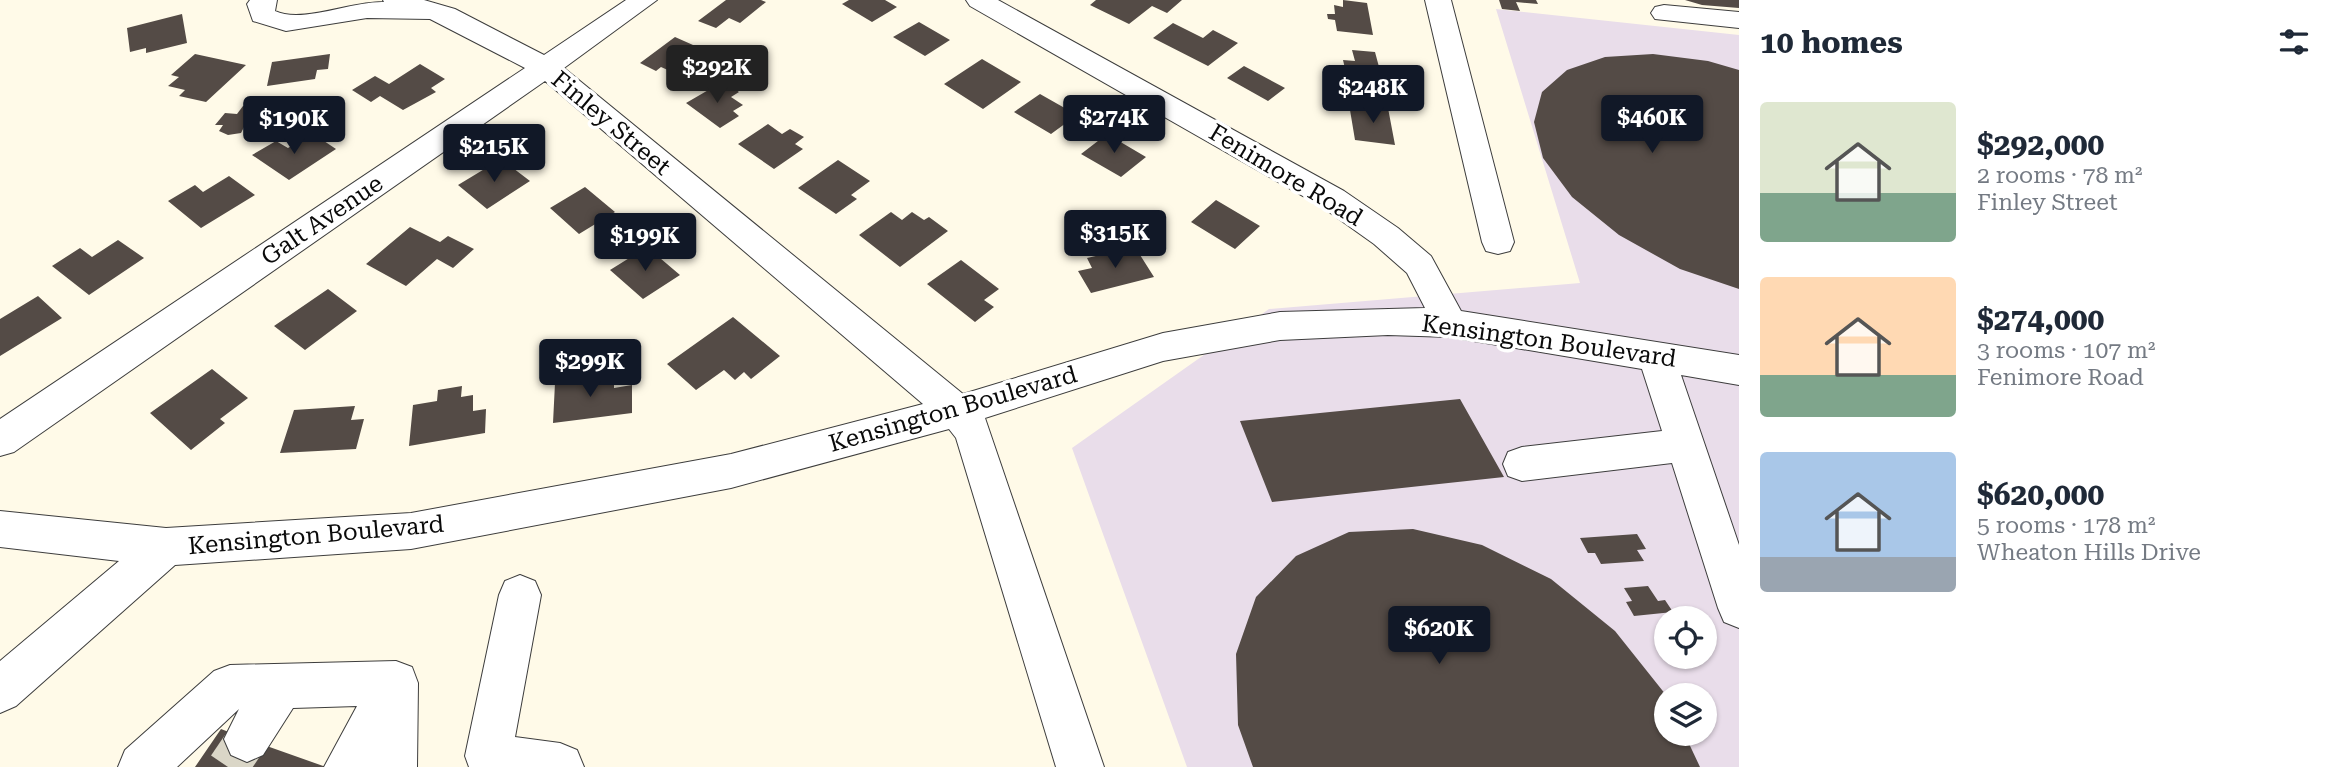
<!DOCTYPE html>
<html lang="en">
<head>
<meta charset="utf-8">
<style>
  :root { --surface:#fff; --page:#f2f2f3; --text:#1f2937; --muted:#747a83; --accent:#111827 }
  body { margin:0; font-family:"Roboto Serif",serif; background:var(--page); color:var(--text); height:100vh; display:flex; flex-direction:column; font-size:26px; white-space:nowrap }
  * { box-sizing:border-box; margin:0 }
  p { font-size:23px; color:var(--muted) }
  .icon { flex:none; width:38px; height:38px; fill:none; stroke:currentColor; stroke-width:2; stroke-linecap:round; stroke-linejoin:round }
  .map { position:relative; flex:1; overflow:hidden }
  .panel { display:flex; flex-direction:column; background:var(--surface); width:595px }
  .panel>* { flex:none }
  .buttons { position:absolute; left:1654px; top:606px; display:grid; gap:14px }
  .buttons a { display:grid; place-items:center; width:63px; height:63px; border-radius:50%; background:var(--surface); box-shadow:0 2px 5px #0004; font-size:35px }
  .price { position:absolute; translate:-50% -60px; padding:0 16px; border-radius:7px; background:var(--accent); color:#fff; font-size:23px; line-height:46px; filter:drop-shadow(0 2px 4px #0008) }
  .price::after { content:''; position:absolute; left:50%; top:42px; width:21px; height:16px; margin-left:-10px; background:inherit; clip-path:polygon(0 0,100% 0,50% 100%) }
  .price.on { background:#222; color:#fff }
  ul { padding:0; list-style:none }
  li { display:flex; align-items:center; gap:21px; height:175px; padding:0 21px }
  li span { display:grid; place-items:center; flex:none; width:196px; height:140px; border-radius:7px; color:#555 }
  li>.icon { margin-inline-start:auto }
  span .icon { width:84px; height:84px; fill:#fffc; stroke-width:1 }
  li b { font-size:30px }
  h2 { display:flex; justify-content:space-between; align-items:center; height:84px; padding:0 21px; font-size:30px }
  main { display:flex; flex:1; min-height:0 }
  .map>svg:first-child { display:block }
  .industrial { fill:#e9ddea; fill-rule:evenodd }
  .building { fill:#544b46 }
  .lines { fill:none; stroke-linecap:round; stroke-linejoin:round }
  .minor-tunnel { stroke:#dad6c7; stroke-width:41; stroke-dasharray:41 20; stroke-linecap:butt }
  .minor-casing { stroke:#3d3d3d; stroke-width:2 }
  .minor { fill:#fff; fill-rule:evenodd }
  .labels { text-anchor:middle; dominant-baseline:central; stroke-width:7; stroke-linejoin:round; paint-order:stroke }
  .street-label { font-size:24px; fill:#0a0a0a; stroke:#fff }
</style>
</head>
<body>
<main>
<div class="map">
<svg width="1739" height="767" viewBox="0 0 1739 767">
  <rect width="100%" height="100%" fill="#fffae8"/>
  <path class="industrial" d="M1496,9L1739,35V767H1187L1072,448L1269,309L1580,283ZM1666,618H1704V656H1666ZM1666,695H1704V733H1666Z"/>
  <path class="building" d="M726,0H761L766,2L740,23L729,18L716,28L698,21Z
    M849,0H885L897,7L872,22L842,4Z
    M1096,0H1182L1167,13L1152,6L1129,24L1090,5Z
    M1343,0L1367,3L1373,35L1337,31L1335,20L1328,19L1327,14H1335L1334,5L1343,7Z
    M1499,0H1536L1538,4L1516,2L1520,11L1502,9Z
    M1685,0H1739V8L1702,5Z
    M182,14L187,43L146,53V48L130,52L127,28Z
    M919,22L950,40L925,56L893,37Z
    M1173,23L1203,38L1213,30L1238,43L1208,66L1153,38Z
    M675,37L702,49L686,62L699,68L686,78L661,67L656,71L640,63Z
    M1352,50L1375,52L1386,93L1350,90L1343,60L1355,61Z
    M195,54L246,65L206,102L179,96L185,90L168,86L179,77L171,75Z
    M330,54L328,69L317,70L315,79L267,86L272,62Z
    M1653,54L1708,61L1739,70V289L1680,269L1619,235L1572,197L1543,158L1534,122L1542,92L1567,70L1605,57Z
    M982,59L1021,82L983,109L944,84Z
    M420,64L445,79L431,88L436,92L403,110L380,96L371,102L352,90L375,76L389,84Z
    M1244,66L1285,88L1268,101L1227,78Z
    M717,85L726,91L732,87L739,92L731,97L743,105L733,111L739,116L720,128L686,103Z
    M1040,94L1077,115L1051,134L1014,112Z
    M1361,105L1388,108L1395,145L1355,140L1350,110L1362,111Z
    M243,106L259,107L256,110L265,112L257,122L247,121L241,133L228,135L219,131L223,125H215L225,113L237,114Z
    M768,124L782,134L790,129L804,137L795,144L803,149L774,169L738,144Z
    M312,133L336,149L289,180L252,155L276,141L288,148Z
    M1107,134L1146,157L1121,177L1081,154Z
    M501,159L530,181L487,209L458,185Z
    M838,160L870,181L851,195L857,199L836,214L798,188Z
    M229,176L255,195L201,228L168,201L195,185L203,192Z
    M585,187L615,212L579,234L550,208Z
    M1216,200L1260,226L1235,249L1191,222Z
    M891,212L902,220L912,212L924,220L929,217L948,231L900,267L859,235Z
    M410,227L440,242L448,236L474,249L453,268L437,259L406,286L366,264Z
    M118,240L144,258L89,295L52,266L80,248L92,257Z
    M647,247L680,275L643,299L610,270Z
    M1135,247L1154,277L1091,293L1078,271L1092,268L1087,258Z
    M961,260L999,289L984,300L994,307L975,322L927,284Z
    M328,289L357,311L305,350L274,326Z
    M38,296L62,318L0,356V319Z
    M733,317L780,356L751,379L744,372L735,380L724,370L696,390L667,364Z
    M212,369L248,398L220,419L225,423L191,450L150,413Z
    M590,369V381L614,378V388L632,385V413L553,423L555,383L573,381V371Z
    M462,386L461,397L473,395V411L486,409L485,433L409,446L413,405L437,401L438,390Z
    M1460,399L1504,477L1272,502L1240,421Z
    M355,406L351,420L364,419L356,449L280,453L294,410Z
    M1413,529L1482,545L1551,579L1615,631L1666,695V733H1684L1700,767H1253L1238,725L1236,654L1256,597L1296,556L1349,532Z
    M1637,534L1646,549L1637,550L1644,561L1601,564L1595,553H1588L1580,538Z
    M1648,586L1658,601L1665,600L1673,612L1634,616L1626,602L1632,601L1624,588Z
    M221,729L247,739L326,767H195Z"/>
  <g class="lines">
    <path class="minor-tunnel" d="M228,767L247,739"/>
    <defs>
      <path id="minor" d="M250,0H277L275,11C302,24 352,1 384,2L383,0H424L455,9L544,55L626,0H657L564,68L963,394L1163,333L1280,312L1425,308L1407,273L1374,244L1322,207L970,6L966,0H998L1344,191L1398,228L1431,256L1461,311L1739,355V385L1681,375L1739,545V628L1724,622L1718,608L1672,463L1522,481L1508,476L1503,464L1508,452L1522,447L1662,431L1642,369L1450,337L1388,335L1280,340L1163,361L985,418L1104,767H1056L956,438L949,429L731,488L411,549L175,565L16,706L0,713V661L119,561L0,547V511L166,528L411,513L731,454L923,404L545,81L14,452L0,456V419L525,68L430,19L367,18L286,31L253,21L247,4Z
        M1425,0H1451L1514,242L1510,251L1498,254L1486,251L1482,242Z
        M1664,5L1739,12V28L1655,19L1651,13L1655,7Z
        M520,575L535,581L541,595L515,737L560,743L577,750L584,767H469L465,756L499,595L505,581Z
        M396,661L412,667L418,683L417,767H324L357,706L293,708L263,755L247,762L231,755L224,739L239,709L177,767H118L125,750L214,671L230,665Z"/>
    </defs>
    <use href="#minor" class="minor-casing"/>
    <use href="#minor" class="minor"/>
  </g>
  <g class="labels">
    <g class="street-label">
      <text transform="translate(611 123) rotate(40)">Finley Street</text>
      <text transform="translate(1286 175) rotate(31)">Fenimore Road</text>
      <text transform="translate(322 220) rotate(-34)">Galt Avenue</text>
      <text transform="translate(1549 341) rotate(8)">Kensington Boulevard</text>
      <text transform="translate(953 409) rotate(-16)">Kensington Boulevard</text>
      <text transform="translate(316 535) rotate(-5)">Kensington Boulevard</text>
    </g>
  </g>
</svg>
<div class="buttons">
<a><svg class="icon" aria-label="locate" viewBox="0 0 24 24"><circle cx="12" cy="12" r="6"/><path d="M12 2v4M12 18v4M2 12h4M18 12h4"/></svg></a>
<a><svg class="icon" aria-label="layers" viewBox="0 0 24 24"><path d="M12 4l9 5-9 5-9-5zM3 14l9 5 9-5"/></svg></a>
</div>
<b class="price on" style="left:717px;top:105px">$292K</b>
<b class="price" style="left:1373px;top:125px">$248K</b>
<b class="price" style="left:1114px;top:155px">$274K</b>
<b class="price" style="left:1652px;top:155px">$460K</b>
<b class="price" style="left:294px;top:156px">$190K</b>
<b class="price" style="left:494px;top:184px">$215K</b>
<b class="price" style="left:1115px;top:270px">$315K</b>
<b class="price" style="left:645px;top:273px">$199K</b>
<b class="price" style="left:590px;top:399px">$299K</b>
<b class="price" style="left:1439px;top:666px">$620K</b>
</div>
<section class="panel">
<h2>10 homes<svg class="icon" aria-label="filters" viewBox="0 0 24 24"><path d="M4 7h16M4 17h16"/><circle cx="9" cy="7" r="2"/><circle cx="15" cy="17" r="2"/></svg></h2>
<ul>
<li><span style="background:linear-gradient(#dfe7d0 65%,#7fa58c 0)"><svg class="icon" aria-label="home" viewBox="0 0 24 24"><path d="M3 11l9-7 9 7M6 9v11h12V9"/></svg></span><div><b>$292,000</b><p>2 rooms · 78 m²</p><p>Finley Street</p></div></li>
<li><span style="background:linear-gradient(#ffd9b3 70%,#7fa58c 0)"><svg class="icon" aria-label="home" viewBox="0 0 24 24"><path d="M3 11l9-7 9 7M6 9v11h12V9"/></svg></span><div><b>$274,000</b><p>3 rooms · 107 m²</p><p>Fenimore Road</p></div></li>
<li><span style="background:linear-gradient(#a9c7e8 75%,#9aa5b1 0)"><svg class="icon" aria-label="home" viewBox="0 0 24 24"><path d="M3 11l9-7 9 7M6 9v11h12V9"/></svg></span><div><b>$620,000</b><p>5 rooms · 178 m²</p><p>Wheaton Hills Drive</p></div></li>
</ul>
</section>
</main>
</body>
</html>
